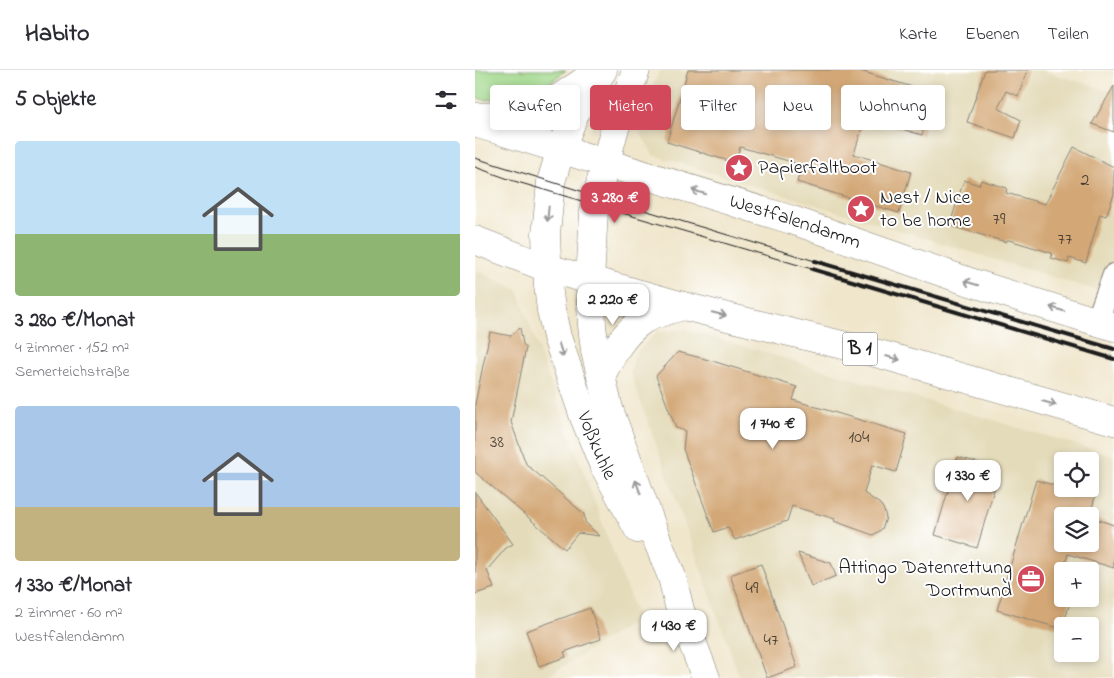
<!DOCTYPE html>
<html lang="de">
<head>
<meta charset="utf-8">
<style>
  :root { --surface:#fff; --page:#f2f2f3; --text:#2b2b33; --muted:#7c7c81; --line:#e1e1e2; --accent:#d1495b }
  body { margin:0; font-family:"Indie Flower",sans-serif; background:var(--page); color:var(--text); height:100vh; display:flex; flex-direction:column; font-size:19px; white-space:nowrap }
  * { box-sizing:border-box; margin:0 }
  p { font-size:16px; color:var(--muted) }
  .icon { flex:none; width:28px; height:28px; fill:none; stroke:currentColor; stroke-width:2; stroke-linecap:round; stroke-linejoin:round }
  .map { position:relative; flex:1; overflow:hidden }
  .details { display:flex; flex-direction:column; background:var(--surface); width:475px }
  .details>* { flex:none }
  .banner { position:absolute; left:15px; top:15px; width:475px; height:45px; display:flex; gap:10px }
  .tools { position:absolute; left:579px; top:382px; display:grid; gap:10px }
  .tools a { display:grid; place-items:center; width:45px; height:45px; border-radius:5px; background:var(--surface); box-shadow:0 2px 8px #0003; font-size:25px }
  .price { position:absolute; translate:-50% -42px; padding:0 11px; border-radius:10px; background:#fff; color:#222; font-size:16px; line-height:32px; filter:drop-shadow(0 1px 2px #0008) }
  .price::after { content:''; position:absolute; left:50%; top:30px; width:15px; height:11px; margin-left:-8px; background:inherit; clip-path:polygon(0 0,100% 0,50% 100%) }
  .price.active { background:var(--accent); color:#fff }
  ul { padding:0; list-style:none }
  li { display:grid; align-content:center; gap:10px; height:265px; padding:0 15px }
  li span { display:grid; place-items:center; height:155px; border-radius:5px; color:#555 }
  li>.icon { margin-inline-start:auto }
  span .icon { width:90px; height:90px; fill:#fffc; stroke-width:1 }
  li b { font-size:21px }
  h2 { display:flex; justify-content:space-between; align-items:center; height:60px; padding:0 15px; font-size:21px }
  .pill { padding:0 18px; border-radius:5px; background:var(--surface); box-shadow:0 2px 8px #0003; font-size:18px; line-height:45px }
  .pill.active { background:var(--accent); color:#fff }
  header { display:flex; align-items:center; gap:30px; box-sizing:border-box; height:70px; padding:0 25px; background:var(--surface); border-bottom:1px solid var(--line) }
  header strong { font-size:24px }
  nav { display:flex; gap:28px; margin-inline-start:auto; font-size:18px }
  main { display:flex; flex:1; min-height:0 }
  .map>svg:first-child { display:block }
  .built { fill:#e4dbba; fill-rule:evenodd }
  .green { fill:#9ed687; stroke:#5d7952 }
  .building { fill:#d3a776 }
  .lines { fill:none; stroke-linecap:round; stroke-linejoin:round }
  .street-casing { stroke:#868174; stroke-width:24 }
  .secondary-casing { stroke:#868174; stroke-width:29 }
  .primary-casing { stroke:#868174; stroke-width:29 }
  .street { stroke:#fff; stroke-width:22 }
  .secondary { stroke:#fff; stroke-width:28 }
  .primary { stroke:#fff; stroke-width:28 }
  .tram { stroke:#1c1c1c; stroke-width:1 }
  .rail { stroke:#1c1c1c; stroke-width:4 }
  .oneway { stroke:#999 }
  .labels { text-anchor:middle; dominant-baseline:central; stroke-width:4; stroke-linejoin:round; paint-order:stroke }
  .number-label { font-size:18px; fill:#4a3f32 }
  .shield { fill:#fff; stroke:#606060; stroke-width:1 }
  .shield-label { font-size:19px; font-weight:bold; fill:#1c1c1c }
  .poi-label { font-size:20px; fill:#1c1c1c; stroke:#fff; text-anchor:start }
  .street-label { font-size:20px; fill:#1c1c1c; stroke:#fff }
</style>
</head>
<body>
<header>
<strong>Habito</strong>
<nav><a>Karte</a><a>Ebenen</a><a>Teilen</a></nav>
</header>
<main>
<section class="details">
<h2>5 Objekte<svg class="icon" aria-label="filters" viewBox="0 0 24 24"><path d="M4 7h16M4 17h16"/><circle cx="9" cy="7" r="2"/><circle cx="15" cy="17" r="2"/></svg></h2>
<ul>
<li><span style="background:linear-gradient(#bfe0f5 60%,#8fb573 0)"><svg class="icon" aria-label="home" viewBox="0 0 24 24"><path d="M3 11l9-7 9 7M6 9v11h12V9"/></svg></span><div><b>3 280 €/Monat</b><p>4 Zimmer · 152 m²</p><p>Semerteichstraße</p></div></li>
<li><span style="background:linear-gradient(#a9c7e8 65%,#c2b280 0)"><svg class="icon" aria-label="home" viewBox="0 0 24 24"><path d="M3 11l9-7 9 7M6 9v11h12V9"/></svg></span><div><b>1 330 €/Monat</b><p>2 Zimmer · 60 m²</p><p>Westfalendamm</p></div></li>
</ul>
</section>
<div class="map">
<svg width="639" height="608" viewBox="0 0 639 608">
  <rect width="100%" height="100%" fill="#fff"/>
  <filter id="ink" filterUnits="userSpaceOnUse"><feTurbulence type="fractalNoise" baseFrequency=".02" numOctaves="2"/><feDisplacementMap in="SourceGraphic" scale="10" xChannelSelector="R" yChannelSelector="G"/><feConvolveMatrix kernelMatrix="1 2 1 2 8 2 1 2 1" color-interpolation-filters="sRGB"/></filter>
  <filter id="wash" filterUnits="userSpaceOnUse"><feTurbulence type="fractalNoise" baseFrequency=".0096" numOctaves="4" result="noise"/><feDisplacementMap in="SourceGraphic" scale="20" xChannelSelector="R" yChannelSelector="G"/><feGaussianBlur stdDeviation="1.12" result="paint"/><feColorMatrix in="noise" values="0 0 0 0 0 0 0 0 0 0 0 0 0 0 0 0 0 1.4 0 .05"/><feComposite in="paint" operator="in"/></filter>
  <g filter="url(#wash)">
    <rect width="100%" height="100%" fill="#f0e6cc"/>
    <path class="built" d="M185,0H565L639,22V226L178,85L160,53Z
      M0,200L43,220L68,293L163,549L70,608H0Z
      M211,259L639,386V608H265L155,302L161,283L182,261ZM588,391H615V419H588ZM588,446H615V474H588ZM588,501H615V529H588ZM588,556H615V584H588Z"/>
    <path class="green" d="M0,0H91L68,18L46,27L9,30L0,27Z"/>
    <g id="blocks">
      <path class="building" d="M213,0H382L460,24L447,65L390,48L379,84L436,102L424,143L322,112L327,95L265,77L260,93L192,72Z
        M510,0H553L543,26L531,21L523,38L546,50L540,68L492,52Z
        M639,16V62L617,54Z
        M599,77L639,97V124L631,146L625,144L611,193L594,188L593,193L576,188L577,183L534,170H532L531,172L476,156L477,154H475L489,110L504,115L506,110L532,118L531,123L570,134Z
        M45,258L48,274L51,278L36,352L51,394L109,444L110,452L124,466L103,463L90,479L0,402V334L15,262L36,266Z
        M203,282L234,290L322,317L318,330L432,364L421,402L397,395L389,423L405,434L408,438L410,443L411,448L407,459L403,462L398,465L359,451L360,449L317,436L312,451L260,470L253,457L239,462L208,379L210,361L201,358L181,306Z
        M483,387L525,399L502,478L460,465Z
        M561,410L588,418V419H592L620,427L615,446H588V474H615V447L639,455V498L593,484L588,501V529H596L587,559L522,540Z
        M0,422L38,474L31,478L12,500L19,518L0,524Z
        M323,483L356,493L361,506L336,516Z
        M286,494L322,597L292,608L255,505Z
        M115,538L126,569L89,582L91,587L64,596L51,561Z"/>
    </g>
  </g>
  <g filter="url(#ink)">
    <use href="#blocks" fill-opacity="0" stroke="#868174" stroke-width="1"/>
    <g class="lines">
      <defs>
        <path id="street" d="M622,251L639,205"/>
        <g id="secondary">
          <path id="s1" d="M128,0L100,43L86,79L76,112L71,164L73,215L76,240L82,267L109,347L128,394L163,459"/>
          <path d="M161,0L139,61L122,126L119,142L115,210L117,255L120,281L134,339L180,465L197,507L205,540L231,608"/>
        </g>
        <g id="primary">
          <path d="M1,47C17,46 33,47 48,43C77,37 101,16 125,0"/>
          <path id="s2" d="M0,53L317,150L492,211L639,257"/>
          <path d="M0,170L72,198L208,236L408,285L639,351"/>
          <path d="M126,306C136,286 148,263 168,250C176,245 198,239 208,236"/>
        </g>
      </defs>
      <use href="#street" class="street-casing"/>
      <use href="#secondary" class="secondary-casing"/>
      <use href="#primary" class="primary-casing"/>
      <use href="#street" class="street"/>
      <use href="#secondary" class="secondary"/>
      <use href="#primary" class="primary"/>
      <path class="tram" d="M0,88L122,126L340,191
        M0,97L39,111L337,199"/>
      <path class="rail" d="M340,191L639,279
        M337,199L639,289"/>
    </g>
    <defs><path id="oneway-shaft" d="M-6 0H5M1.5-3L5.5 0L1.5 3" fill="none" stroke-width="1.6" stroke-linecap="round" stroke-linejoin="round" transform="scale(1.25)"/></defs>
    <g class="oneway">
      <use href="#oneway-shaft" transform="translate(224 122) rotate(-163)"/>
      <use href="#oneway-shaft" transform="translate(73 144) rotate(95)"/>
      <use href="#oneway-shaft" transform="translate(496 213) rotate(-163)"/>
      <use href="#oneway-shaft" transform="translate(582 239) rotate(-163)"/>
      <use href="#oneway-shaft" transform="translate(244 244) rotate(14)"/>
      <use href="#oneway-shaft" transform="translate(86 280) rotate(71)"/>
      <use href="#oneway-shaft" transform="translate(418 288) rotate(16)"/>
      <use href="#oneway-shaft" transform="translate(574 333) rotate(16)"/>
      <use href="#oneway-shaft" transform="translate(163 417) rotate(-110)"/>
    </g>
  </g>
  <defs>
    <symbol id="sight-disc" viewBox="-11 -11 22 22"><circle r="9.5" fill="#d1495b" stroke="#fff"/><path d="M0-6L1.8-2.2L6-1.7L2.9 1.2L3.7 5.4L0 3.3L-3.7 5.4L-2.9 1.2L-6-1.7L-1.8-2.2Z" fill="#fff"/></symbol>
    <symbol id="office-disc" viewBox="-11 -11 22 22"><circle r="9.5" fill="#d1495b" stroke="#fff"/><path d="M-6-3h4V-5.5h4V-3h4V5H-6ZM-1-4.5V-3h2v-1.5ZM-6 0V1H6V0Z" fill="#fff"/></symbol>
  </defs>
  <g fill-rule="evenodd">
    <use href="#sight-disc" x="248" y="82" width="32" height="32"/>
    <use href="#sight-disc" x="370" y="123" width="32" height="32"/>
    <use href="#office-disc" x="540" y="493" width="32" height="32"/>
  </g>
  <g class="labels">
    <g class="number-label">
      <text x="610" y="111">2</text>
      <text x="524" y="150">79</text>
      <text x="590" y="170">77</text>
      <text x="384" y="368">104</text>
      <text x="22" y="373">38</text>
      <text x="277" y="519">49</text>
      <text x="296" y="571">47</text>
    </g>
    <rect class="shield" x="367.5" y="262.5" width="35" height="33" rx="4"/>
    <g class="shield-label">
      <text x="385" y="279">B 1</text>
    </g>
    <g class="poi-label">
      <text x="283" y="98">Papierfaltboot</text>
      <text x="405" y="128">Nest / Nice<tspan x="405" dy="23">to be home</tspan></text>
      <text x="537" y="498" text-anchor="end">Attingo Datenrettung<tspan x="537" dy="23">Dortmund</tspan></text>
    </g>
    <g class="street-label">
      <text stroke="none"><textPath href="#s2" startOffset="335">Westfalendamm</textPath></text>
      <text stroke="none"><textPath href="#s1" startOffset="396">Voßkuhle</textPath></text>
    </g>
  </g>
</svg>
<div class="tools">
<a><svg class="icon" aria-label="locate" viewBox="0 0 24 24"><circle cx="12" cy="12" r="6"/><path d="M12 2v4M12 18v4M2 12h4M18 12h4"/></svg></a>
<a><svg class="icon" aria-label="layers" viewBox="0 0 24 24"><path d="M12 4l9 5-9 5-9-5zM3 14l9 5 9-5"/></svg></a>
<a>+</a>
<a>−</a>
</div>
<b class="price active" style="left:140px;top:154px">3 280 €</b>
<b class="price" style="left:138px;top:256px">2 220 €</b>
<b class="price" style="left:298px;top:380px">1 740 €</b>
<b class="price" style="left:493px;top:432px">1 330 €</b>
<b class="price" style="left:199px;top:582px">1 430 €</b>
<div class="banner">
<a class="pill">Kaufen</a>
<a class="pill active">Mieten</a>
<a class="pill">Filter</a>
<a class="pill">Neu</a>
<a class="pill">Wohnung</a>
</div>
</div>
</main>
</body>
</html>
